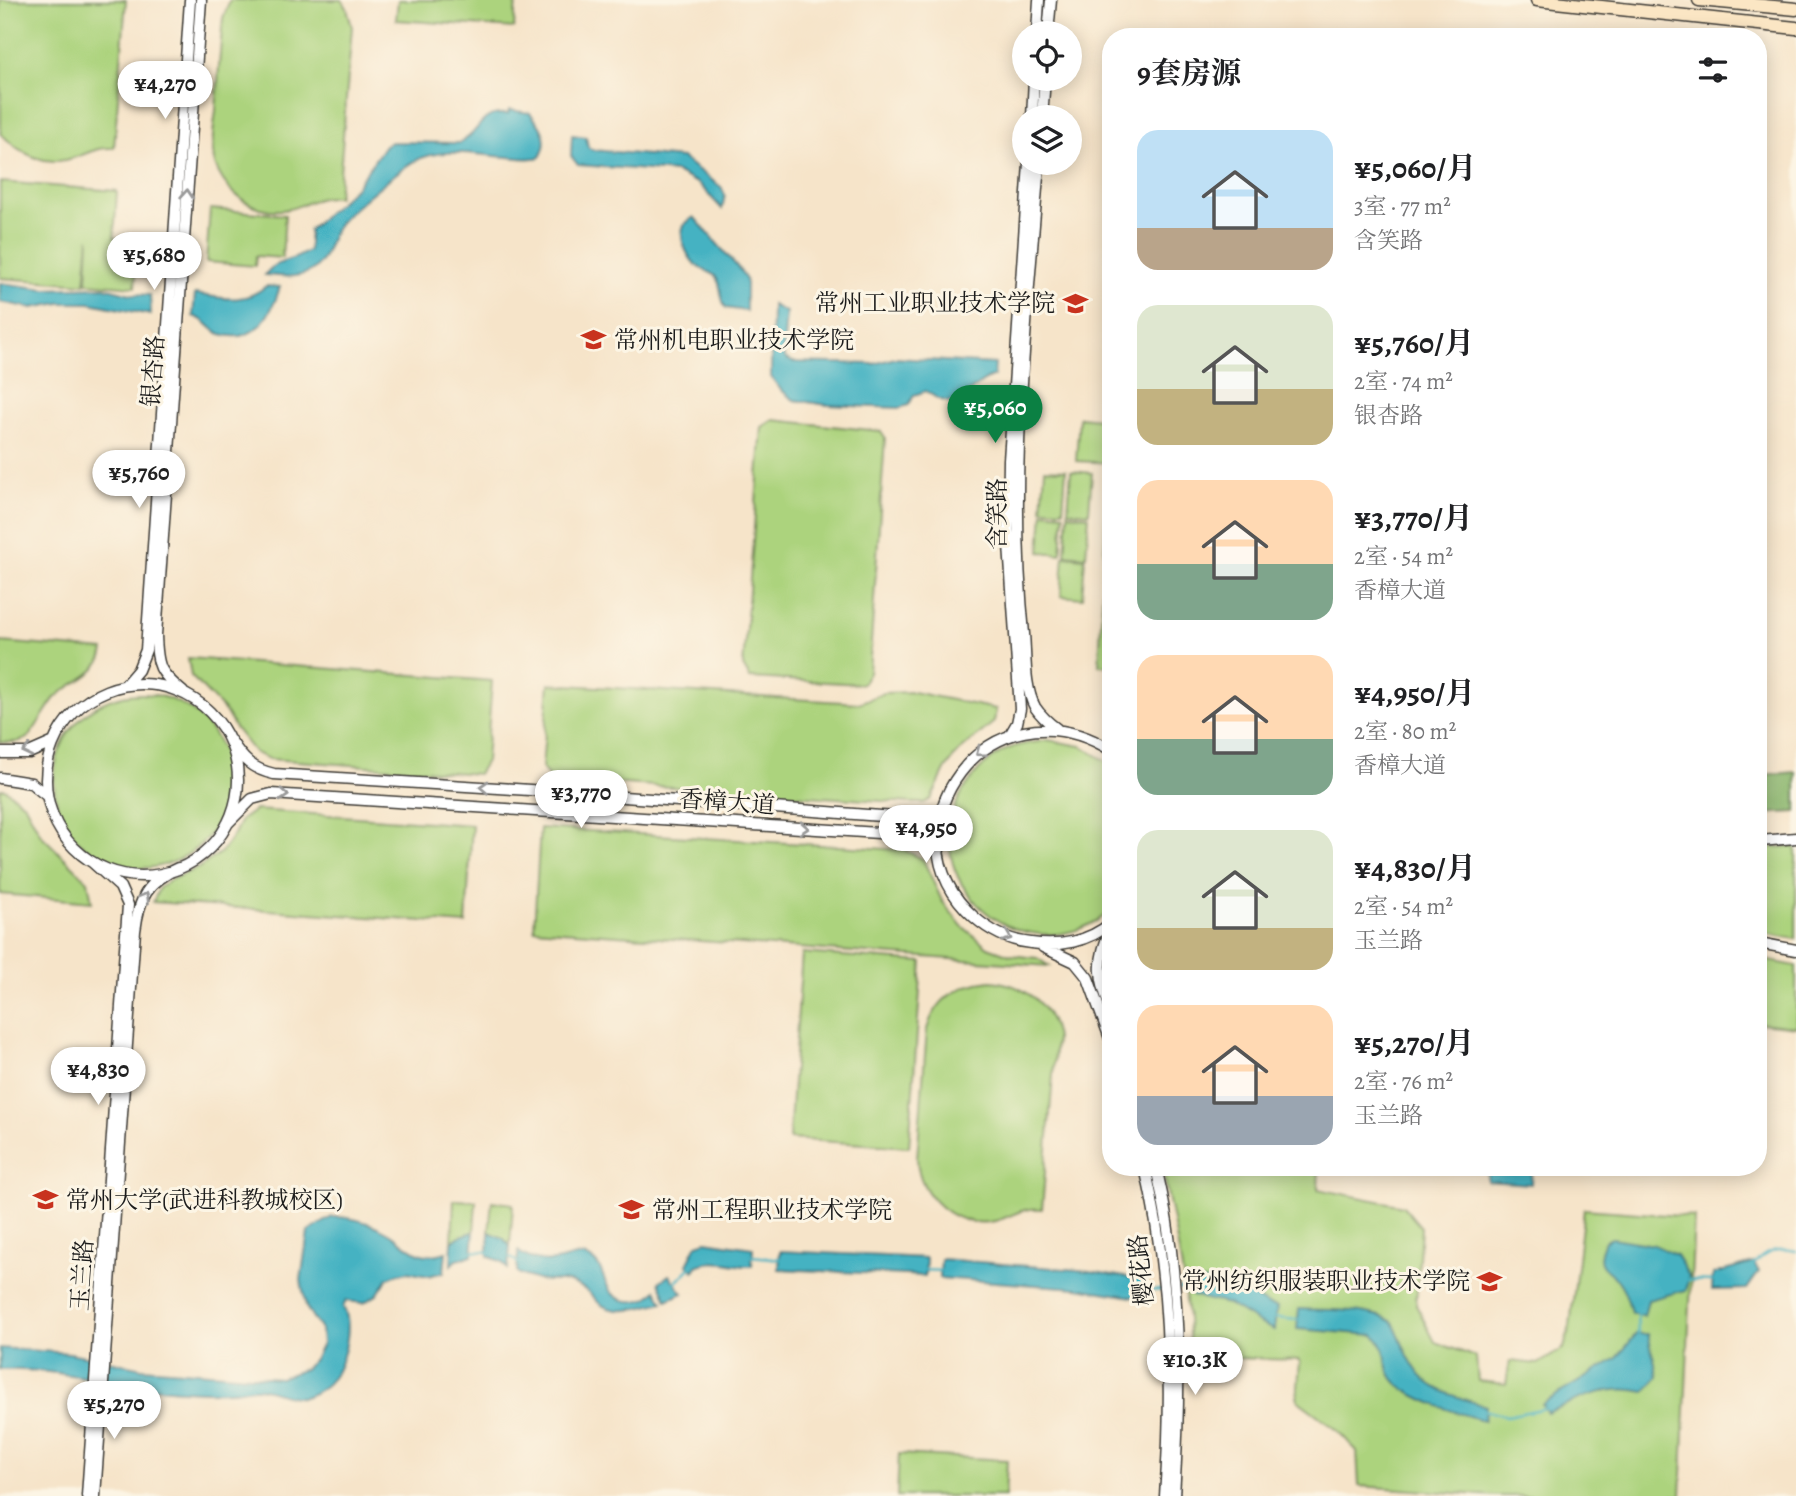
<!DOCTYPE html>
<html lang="zh">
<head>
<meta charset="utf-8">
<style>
  :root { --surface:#fff; --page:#f2f2f2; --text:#202124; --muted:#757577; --accent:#0b8043 }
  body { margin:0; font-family:Alegreya,"Noto Serif SC",serif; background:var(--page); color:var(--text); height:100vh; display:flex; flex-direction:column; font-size:26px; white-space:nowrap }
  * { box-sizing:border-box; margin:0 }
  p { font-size:23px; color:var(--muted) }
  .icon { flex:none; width:38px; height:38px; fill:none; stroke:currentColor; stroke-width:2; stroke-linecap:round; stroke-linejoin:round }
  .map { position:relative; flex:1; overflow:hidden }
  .panel { position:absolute; left:1102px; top:28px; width:665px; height:1148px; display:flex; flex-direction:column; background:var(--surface); border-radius:28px; box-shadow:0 4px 18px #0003 }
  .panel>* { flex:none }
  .controls { position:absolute; left:1012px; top:21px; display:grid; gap:14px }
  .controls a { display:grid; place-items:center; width:70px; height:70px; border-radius:50%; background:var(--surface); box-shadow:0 4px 18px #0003; font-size:35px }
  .price { position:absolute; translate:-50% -60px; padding:0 16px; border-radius:24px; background:#fff; color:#222; font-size:23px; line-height:46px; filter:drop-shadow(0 2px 4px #0008) }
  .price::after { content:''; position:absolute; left:50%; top:42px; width:21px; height:16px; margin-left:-10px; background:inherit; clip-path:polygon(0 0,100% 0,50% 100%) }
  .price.selected { background:var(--accent); color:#fff }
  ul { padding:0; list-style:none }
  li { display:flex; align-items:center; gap:21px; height:175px; padding:0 35px }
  li span { display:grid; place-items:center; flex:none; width:196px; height:140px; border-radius:21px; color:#555 }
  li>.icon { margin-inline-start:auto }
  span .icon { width:84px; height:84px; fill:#fffc; stroke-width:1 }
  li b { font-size:30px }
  h2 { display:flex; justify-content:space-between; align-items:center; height:84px; padding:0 35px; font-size:30px }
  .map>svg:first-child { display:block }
  .green { fill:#acd37d; stroke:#64784c; stroke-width:2 }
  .forest { fill:#89b56c; stroke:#526844; stroke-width:2 }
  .water { fill:#45b2c2; stroke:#30676f; stroke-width:2 }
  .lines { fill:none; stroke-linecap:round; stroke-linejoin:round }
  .stream { stroke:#45b2c2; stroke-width:2.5 }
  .tertiary-casing { stroke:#3d3a36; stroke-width:13 }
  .secondary-casing { stroke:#3d3a36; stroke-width:15 }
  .tertiary { stroke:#fff; stroke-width:10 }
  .secondary { stroke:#fbe6c4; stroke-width:12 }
  .oneway { stroke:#999 }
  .labels { text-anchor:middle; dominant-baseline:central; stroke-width:6; stroke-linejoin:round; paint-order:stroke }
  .poi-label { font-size:24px; fill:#1c1c1c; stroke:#fcf5e5; text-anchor:start }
  .street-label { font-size:24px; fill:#1c1c1c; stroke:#fcf5e5 }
</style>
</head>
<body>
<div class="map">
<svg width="1796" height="1496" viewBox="0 0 1796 1496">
  <rect width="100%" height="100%" fill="#fcf5e5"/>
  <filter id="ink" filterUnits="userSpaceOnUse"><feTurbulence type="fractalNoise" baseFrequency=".0143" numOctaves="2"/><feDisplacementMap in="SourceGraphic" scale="14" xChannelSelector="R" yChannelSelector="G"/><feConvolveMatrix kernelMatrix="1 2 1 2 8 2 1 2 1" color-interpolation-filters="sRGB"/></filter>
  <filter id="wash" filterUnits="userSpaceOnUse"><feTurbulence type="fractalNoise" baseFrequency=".00686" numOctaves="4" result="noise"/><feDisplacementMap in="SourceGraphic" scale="28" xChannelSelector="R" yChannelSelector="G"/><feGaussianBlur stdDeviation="1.57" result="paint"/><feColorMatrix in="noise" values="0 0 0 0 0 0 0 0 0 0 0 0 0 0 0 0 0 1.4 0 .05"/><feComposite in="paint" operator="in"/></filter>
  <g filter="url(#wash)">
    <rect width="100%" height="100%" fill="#f6e4c9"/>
    <path class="green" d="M0,0H126L114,148C96,147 92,152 76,157C46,168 22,155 1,134Z
      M230,0H342L347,8L352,27L338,197C311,195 298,213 270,210C245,207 223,188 215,164C210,147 214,127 216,110C218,79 220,49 223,18Z
      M398,0H516L514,28L396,20Z
      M0,182L117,191L114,238L139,240L135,287L87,283L89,237L85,284L0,278Z
      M210,209L285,215L282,258L256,256L255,266L206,262Z
      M1079,417L1111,420V463L1076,461Z
      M773,420L880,431L885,438L869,673L862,684L750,678L743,666L762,427Z
      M1045,469L1066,470L1063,510L1042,509Z
      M1071,471L1092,473L1089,513L1068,511Z
      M1043,512L1064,514L1061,554L1040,552Z
      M1068,514L1089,516L1086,556L1065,554Z
      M1106,518H1111V666L1099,665Z
      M1064,556L1085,558L1082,598L1061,596Z
      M0,642L104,650C100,676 72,681 55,698C47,707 34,733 27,738C19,743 9,743 0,742Z
      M188,658L492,681L486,761L478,774L269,759L255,753L235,728L225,711L191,676Z
      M549,684L859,703L884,693L913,692L996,709L994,722L957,753L945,770L931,799L924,803H912L550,779L542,768Z
      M54 781a87 87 0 1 1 174 0a87 87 0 1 1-174 0Z
      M1048,740L1081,746L1111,764V911C1016,986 898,865 973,777C984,764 999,751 1016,746C1026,743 1037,742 1048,740Z
      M0,789H5L25,805L41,835L88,881L92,902L0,894Z
      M255,810L472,825L466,924L153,902L159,888L172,879L200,867L221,852L233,836L241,820Z
      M540,828L904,850L923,859L942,901L962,926L988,947L1010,955L1037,958L1049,966L534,929Z
      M1796,846V939L1759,932V848Z
      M802,953L922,962L909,1147L789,1139Z
      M1759,959L1796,966V1027L1759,1023Z
      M991,981C1024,984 1051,1004 1056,1039L1042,1209C1020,1207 1015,1216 995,1221C956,1230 918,1197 917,1158L927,1029C936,998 959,984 991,981Z
      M1162,1167H1319L1318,1189L1403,1206L1421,1227L1416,1305L1435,1342L1476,1357L1478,1381L1506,1384L1510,1361L1538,1364L1564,1348L1570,1326L1584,1209L1694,1217L1681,1496H1496L1359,1486L1357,1451L1336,1429L1297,1400L1300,1360L1190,1357C1189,1292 1175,1230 1162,1167Z
      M454,1200L476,1201L474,1232L460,1236L452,1242Z
      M492,1201L513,1204L510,1246L503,1238L489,1232Z
      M899,1454L1007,1460L1005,1496H897Z"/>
    <path class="forest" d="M1796,772V812L1759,814V775Z"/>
    <path class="water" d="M509,110L530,113C541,126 551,139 540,157C530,160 519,158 508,157C478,155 440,146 413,162C395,173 356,205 342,220C330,233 329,251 320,263C307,280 283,277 265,275C275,259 296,262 309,250V230L356,187L385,145L391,142L459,143C483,132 476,112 508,114Z
      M572,135L586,137L588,147L593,150L682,158L721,187L725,195L722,209L699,184L676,172L578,165L571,156Z
      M694,217L741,271L746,280V311L726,308C719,299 723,285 715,276C711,272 705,271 700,268C689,261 676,237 685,224C688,221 691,219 694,217Z
      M0,283L46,289L104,287L131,294L150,295L151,315L90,303H60L32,308L0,302Z
      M266,286L280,287C272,314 255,345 221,334C210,331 208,320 193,316L195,294C221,298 244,305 266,286Z
      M772,305L786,312L783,354L786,359L793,362L874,364L895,358L995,364L994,376C962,388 962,418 926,391L914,395L909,405L899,408L827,405L794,400L781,390L771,377Z
      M1488,1167H1532L1531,1184L1487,1181Z
      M332,1217C351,1216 375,1224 391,1234C412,1248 418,1261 446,1252L444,1272L428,1276L408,1272L398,1274L388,1278L377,1295L363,1303L346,1301L343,1307C350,1318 348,1336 345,1349C339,1371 331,1388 307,1396C290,1401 273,1388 255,1388C247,1388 238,1391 229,1391C198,1392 164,1389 133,1385C88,1379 45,1368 0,1370V1348L70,1353L142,1368L280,1378L305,1369L315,1358L322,1344L321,1330L306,1307L301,1280L308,1232Z
      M474,1232L472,1255L457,1260L451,1265L452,1242L460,1236Z
      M489,1232L503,1238L510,1246L508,1269L502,1262L488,1256Z
      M1612,1238L1654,1245L1676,1255L1689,1276L1686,1290L1648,1300L1644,1316L1631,1313C1629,1304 1626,1293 1621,1285C1611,1267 1591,1272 1605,1241Z
      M706,1241L753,1248L752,1266C734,1267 715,1257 697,1266L694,1271L687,1264L697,1244Z
      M518,1251C529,1260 546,1264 560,1260C569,1258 578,1254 587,1257C605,1264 601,1281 612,1293C623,1305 646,1304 656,1290L663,1302C643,1307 616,1318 598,1302C589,1292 585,1288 572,1283C560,1279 550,1282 538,1280C531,1278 524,1276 517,1273Z
      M780,1251L926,1258L925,1276L779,1269Z
      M941,1259L1090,1271L1143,1280L1145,1299L1077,1288L940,1278Z
      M1754,1263L1759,1272L1747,1289L1712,1290L1713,1274Z
      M669,1275L683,1293L667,1300L659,1282Z
      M1190,1280C1208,1281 1230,1283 1247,1291C1261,1299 1259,1304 1277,1307L1274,1330L1259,1323L1228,1304L1192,1296Z
      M1299,1309C1328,1311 1367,1307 1393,1322C1419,1383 1421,1387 1486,1406L1484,1420C1459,1414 1410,1399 1394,1380C1383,1367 1390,1349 1374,1335L1297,1329Z
      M1636,1334H1648L1658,1377L1645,1392C1610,1383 1578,1399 1547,1413L1542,1404L1617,1358Z"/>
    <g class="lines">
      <path class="stream" d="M472,1251L490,1252
        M507,1256L519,1263
        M751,1256L782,1259
        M1753,1265C1766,1251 1777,1247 1796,1251
        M922,1270L943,1271
        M1684,1280L1713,1281
        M674,1284L691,1267
        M1179,1289L1194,1288
        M1141,1291L1162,1290
        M1637,1311L1638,1336
        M1275,1318L1299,1320
        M1484,1410L1507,1416L1546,1408"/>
    </g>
  </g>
  <g filter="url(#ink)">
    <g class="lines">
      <defs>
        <path id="tertiary" d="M1037,33L1039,0
          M1048,33L1051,0
          M1032,117L1034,79
          M1042,117L1045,79
          M1039,163C1027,319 1008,477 1024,634C1026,656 1024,687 1035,707C1041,716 1049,723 1057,729
          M126,684L138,670L146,650L190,0
          M46 780a96 96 0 1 1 192 0a96 96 0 1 1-192 0Z
          M183,692C159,672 157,667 156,635L201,0
          M1010,735L1017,723L1020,709L1008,530L1009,460L1029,163
          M231,741C243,760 252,769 274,774L530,790L908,818L927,817L941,810
          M1111,750C988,674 878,831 974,917C990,931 1010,941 1031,943C1059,947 1089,942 1111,923
          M0,753H29L54,742
          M0,778L31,783L47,796
          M227,824L252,799L271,794L910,835L926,841L939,850
          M1759,841L1796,838
          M1111,929C1095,963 1100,978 1111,1011
          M1759,943L1796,950
          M1043,947L1075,962L1088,978L1111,1041
          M1145,1167C1170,1275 1173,1386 1165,1496
          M1156,1167C1182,1275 1181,1386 1174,1496
          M87,1496L128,905L120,887L92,862
          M95,1496L135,931C139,898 147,882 178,868"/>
        <path id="secondary" d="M1537,0L1796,28
          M1699,0L1796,9"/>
      </defs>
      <use href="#tertiary" class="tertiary-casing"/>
      <use href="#secondary" class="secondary-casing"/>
      <use href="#tertiary" class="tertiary"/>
      <use href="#secondary" class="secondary"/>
    </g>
    <defs><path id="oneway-chevron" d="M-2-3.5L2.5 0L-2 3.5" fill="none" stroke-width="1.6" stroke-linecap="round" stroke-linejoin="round" transform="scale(1.75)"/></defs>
    <g class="oneway">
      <use href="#oneway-chevron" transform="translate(187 194) rotate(-86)"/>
      <use href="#oneway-chevron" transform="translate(27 751) rotate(168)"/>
      <use href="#oneway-chevron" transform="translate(980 752) rotate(143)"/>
      <use href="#oneway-chevron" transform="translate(484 787) rotate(-177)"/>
      <use href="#oneway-chevron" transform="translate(284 795) rotate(4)"/>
      <use href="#oneway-chevron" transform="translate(804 828) rotate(4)"/>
      <use href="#oneway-chevron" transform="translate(145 897) rotate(-59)"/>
      <use href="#oneway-chevron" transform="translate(1007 937) rotate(22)"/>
    </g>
  </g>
  <defs>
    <symbol id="university-bare" viewBox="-9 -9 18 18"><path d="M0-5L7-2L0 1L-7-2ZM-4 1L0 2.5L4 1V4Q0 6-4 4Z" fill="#c8321e" stroke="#fcf5e5" stroke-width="2.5" paint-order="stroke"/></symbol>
  </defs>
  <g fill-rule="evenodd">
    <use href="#university-bare" x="1058" y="286" width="35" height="35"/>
    <use href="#university-bare" x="576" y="322" width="35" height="35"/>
    <use href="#university-bare" x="28" y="1182" width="35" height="35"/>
    <use href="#university-bare" x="614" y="1192" width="35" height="35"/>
    <use href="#university-bare" x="1472" y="1264" width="35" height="35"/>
  </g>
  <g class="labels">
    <g class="poi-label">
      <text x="1055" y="303" text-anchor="end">常州工业职业技术学院</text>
      <text x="614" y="340">常州机电职业技术学院</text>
      <text x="66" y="1200">常州大学(武进科教城校区)</text>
      <text x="652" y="1210">常州工程职业技术学院</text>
      <text x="1470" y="1281" text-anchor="end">常州纺织服装职业技术学院</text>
    </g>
    <g class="street-label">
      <text transform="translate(153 371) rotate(-86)">银杏路</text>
      <text transform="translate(997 514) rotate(-90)">含笑路</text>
      <text transform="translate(727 802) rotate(4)">香樟大道</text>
      <text transform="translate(1141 1270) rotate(-96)">樱花路</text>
      <text transform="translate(82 1275) rotate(-86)">玉兰路</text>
    </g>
  </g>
</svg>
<div class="controls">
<a><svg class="icon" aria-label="locate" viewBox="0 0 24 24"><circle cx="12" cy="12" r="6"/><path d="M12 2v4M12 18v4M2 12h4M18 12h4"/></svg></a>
<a><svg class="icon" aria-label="layers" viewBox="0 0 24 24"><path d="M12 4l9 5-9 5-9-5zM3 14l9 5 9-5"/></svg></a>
</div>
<b class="price" style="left:165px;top:121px">¥4,270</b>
<b class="price" style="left:154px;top:292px">¥5,680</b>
<b class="price selected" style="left:995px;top:445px">¥5,060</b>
<b class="price" style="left:139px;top:510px">¥5,760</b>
<b class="price" style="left:581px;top:830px">¥3,770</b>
<b class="price" style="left:926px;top:865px">¥4,950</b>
<b class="price" style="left:98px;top:1107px">¥4,830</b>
<b class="price" style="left:1195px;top:1397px">¥10.3K</b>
<b class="price" style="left:114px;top:1441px">¥5,270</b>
<section class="panel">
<h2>9套房源<svg class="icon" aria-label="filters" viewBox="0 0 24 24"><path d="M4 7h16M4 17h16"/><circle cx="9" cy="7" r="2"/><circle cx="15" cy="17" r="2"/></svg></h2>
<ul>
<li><span style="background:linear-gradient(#bfe0f5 70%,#b9a48a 0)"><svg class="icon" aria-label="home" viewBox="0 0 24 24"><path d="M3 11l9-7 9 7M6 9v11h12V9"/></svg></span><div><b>¥5,060/月</b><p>3室 · 77 m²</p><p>含笑路</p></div></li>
<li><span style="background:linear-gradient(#dfe7d0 60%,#c2b280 0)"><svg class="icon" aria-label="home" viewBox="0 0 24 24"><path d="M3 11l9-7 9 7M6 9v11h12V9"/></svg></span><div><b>¥5,760/月</b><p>2室 · 74 m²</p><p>银杏路</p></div></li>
<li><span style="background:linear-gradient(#ffd9b3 60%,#7fa58c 0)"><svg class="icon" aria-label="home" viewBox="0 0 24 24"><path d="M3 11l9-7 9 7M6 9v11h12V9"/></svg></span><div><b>¥3,770/月</b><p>2室 · 54 m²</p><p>香樟大道</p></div></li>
<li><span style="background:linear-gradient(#ffd9b3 60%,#7fa58c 0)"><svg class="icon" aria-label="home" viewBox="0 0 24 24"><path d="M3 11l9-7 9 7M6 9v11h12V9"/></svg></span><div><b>¥4,950/月</b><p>2室 · 80 m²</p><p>香樟大道</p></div></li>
<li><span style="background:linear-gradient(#dfe7d0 70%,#c2b280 0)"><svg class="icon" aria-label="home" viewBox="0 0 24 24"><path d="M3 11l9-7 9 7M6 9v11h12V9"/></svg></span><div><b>¥4,830/月</b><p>2室 · 54 m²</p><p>玉兰路</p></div></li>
<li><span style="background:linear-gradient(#ffd9b3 65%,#9aa5b1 0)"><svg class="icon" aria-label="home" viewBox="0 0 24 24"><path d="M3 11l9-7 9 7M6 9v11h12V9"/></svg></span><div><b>¥5,270/月</b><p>2室 · 76 m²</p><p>玉兰路</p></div></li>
</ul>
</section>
</div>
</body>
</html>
